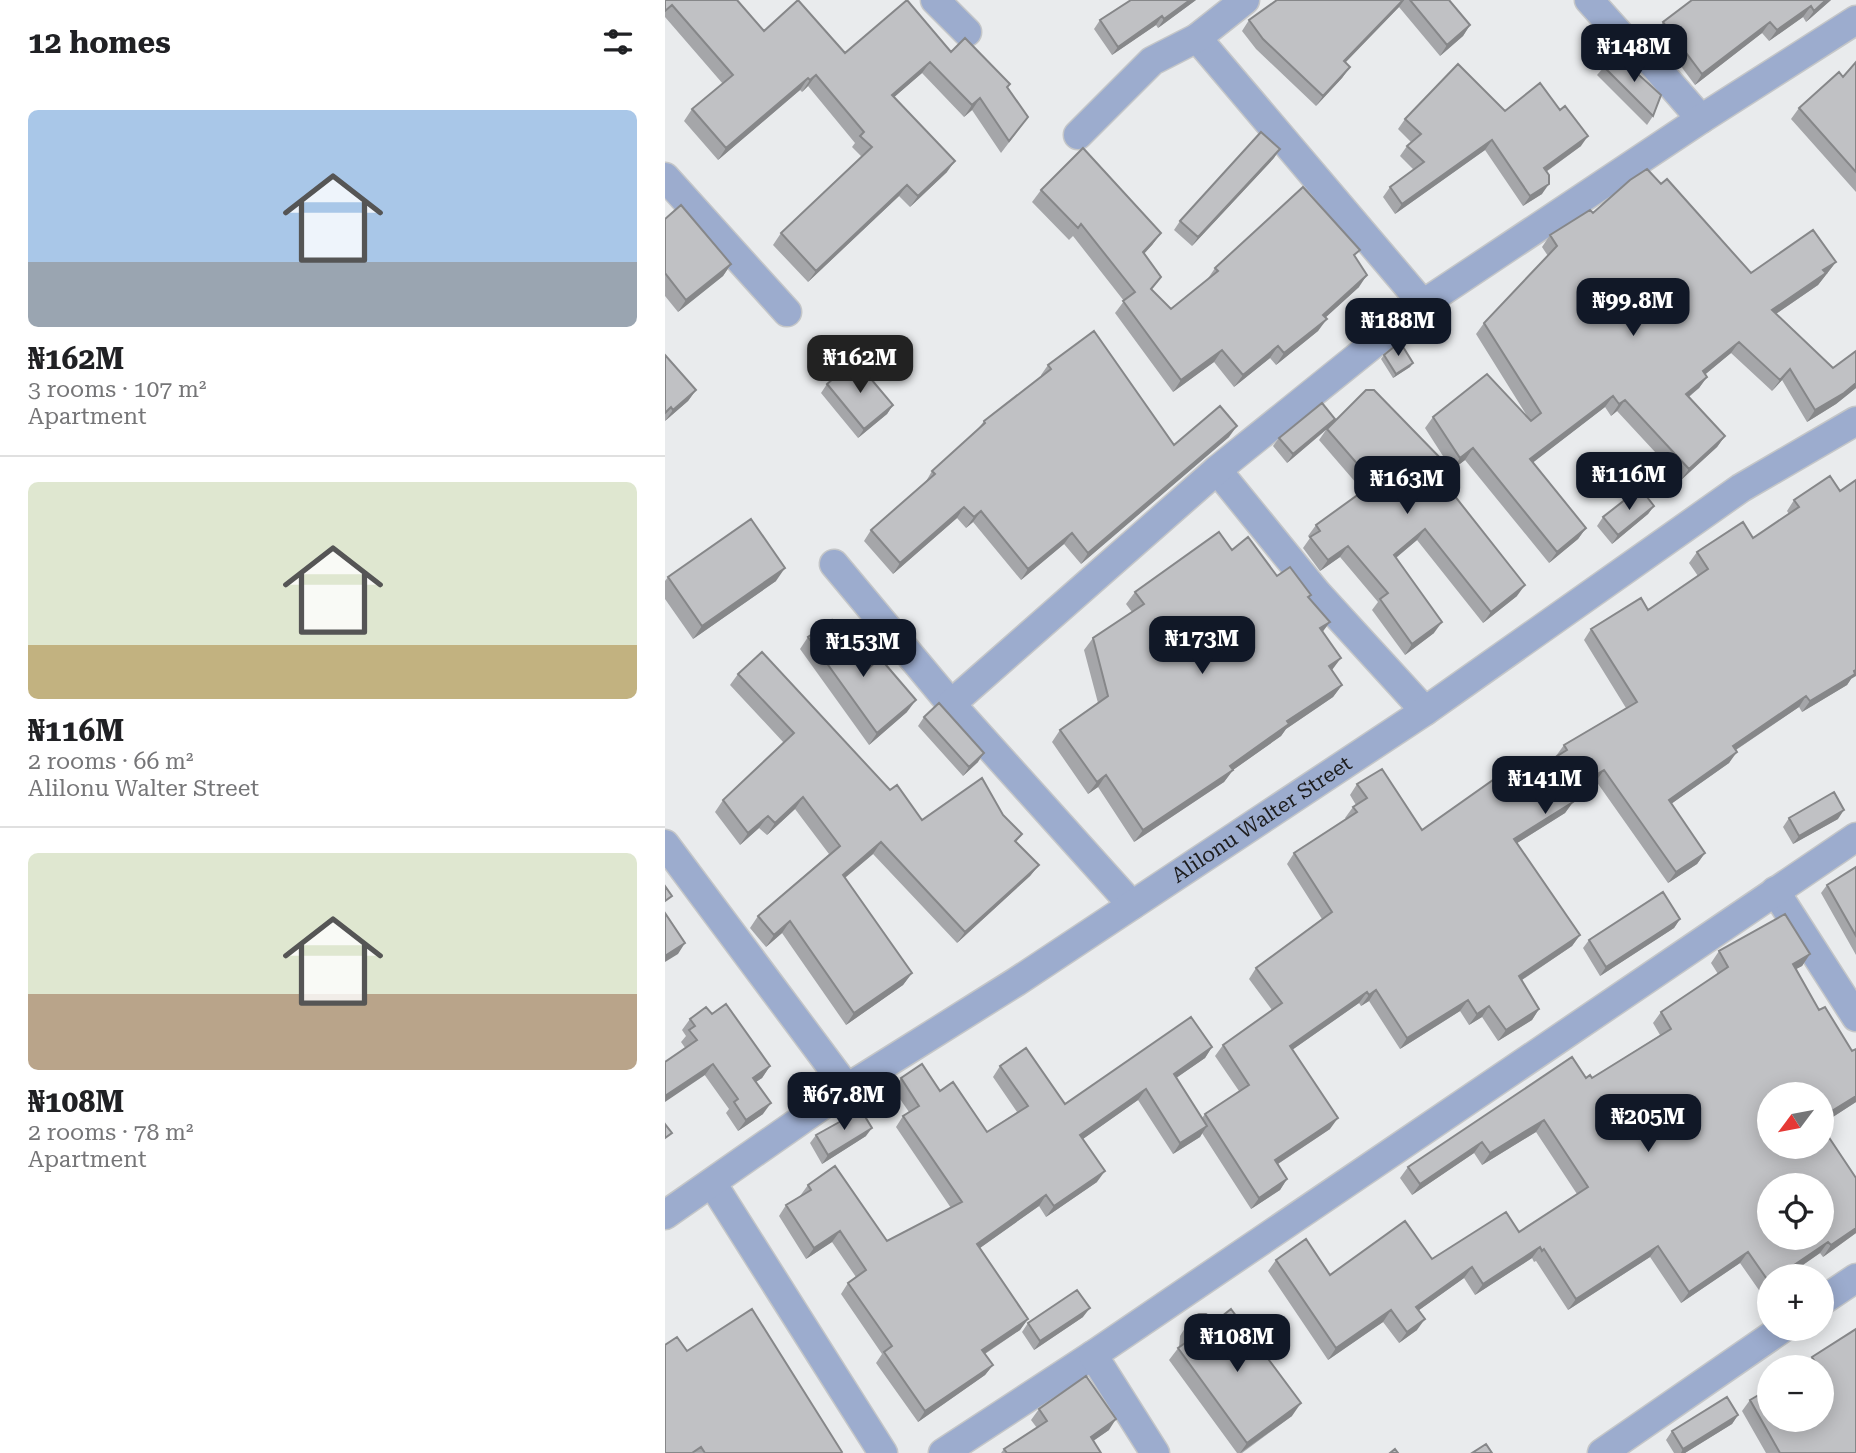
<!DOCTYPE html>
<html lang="en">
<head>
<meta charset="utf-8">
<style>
  :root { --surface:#fff; --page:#f2f2f2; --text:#202124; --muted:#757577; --line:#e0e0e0; --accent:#111827 }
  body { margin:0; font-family:"Roboto Serif",serif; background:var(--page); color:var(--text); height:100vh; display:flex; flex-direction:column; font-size:26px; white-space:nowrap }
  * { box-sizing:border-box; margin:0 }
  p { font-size:23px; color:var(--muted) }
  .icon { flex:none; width:38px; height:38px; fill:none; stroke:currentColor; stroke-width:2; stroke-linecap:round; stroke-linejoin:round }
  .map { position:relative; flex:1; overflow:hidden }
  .side { display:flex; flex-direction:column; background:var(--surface); width:665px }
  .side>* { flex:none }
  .needle { width:46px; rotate:238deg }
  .tools { position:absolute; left:1092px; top:1082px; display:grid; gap:14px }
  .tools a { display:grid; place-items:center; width:77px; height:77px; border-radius:50%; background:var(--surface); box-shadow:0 4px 18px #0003; font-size:35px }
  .price { position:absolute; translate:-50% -60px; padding:0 16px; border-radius:14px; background:var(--accent); color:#fff; font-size:23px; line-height:46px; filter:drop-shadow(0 2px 4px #0008) }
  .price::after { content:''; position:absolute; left:50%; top:42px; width:21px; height:16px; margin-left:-10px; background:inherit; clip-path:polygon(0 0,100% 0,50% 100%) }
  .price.selected { background:#222; color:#fff }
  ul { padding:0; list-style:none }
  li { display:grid; align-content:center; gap:14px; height:371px; padding:0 28px }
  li+li { border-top:2px solid var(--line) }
  li span { display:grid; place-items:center; height:217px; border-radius:10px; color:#555 }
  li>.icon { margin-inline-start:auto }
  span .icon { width:126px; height:126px; fill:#fffc; stroke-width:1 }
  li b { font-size:30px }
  h2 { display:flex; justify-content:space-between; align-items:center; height:84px; padding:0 28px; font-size:30px }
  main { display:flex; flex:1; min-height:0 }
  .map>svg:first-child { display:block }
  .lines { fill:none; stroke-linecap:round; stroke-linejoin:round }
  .street-casing { stroke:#c4c6c8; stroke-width:31 }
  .street { stroke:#9cacce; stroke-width:28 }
  .wall { fill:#a5a6a9 }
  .shaded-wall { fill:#868789 }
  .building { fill:#c0c1c4; stroke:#868789; stroke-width:2; fill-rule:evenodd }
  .labels { text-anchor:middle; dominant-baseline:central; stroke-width:6; stroke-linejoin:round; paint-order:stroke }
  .street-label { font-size:21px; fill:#1d1d1e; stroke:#f6f8fb }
</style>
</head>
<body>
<main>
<section class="side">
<h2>12 homes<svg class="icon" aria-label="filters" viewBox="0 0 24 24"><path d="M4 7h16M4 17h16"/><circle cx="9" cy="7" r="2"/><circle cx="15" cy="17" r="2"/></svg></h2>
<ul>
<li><span style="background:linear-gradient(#a9c7e8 70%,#9aa5b1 0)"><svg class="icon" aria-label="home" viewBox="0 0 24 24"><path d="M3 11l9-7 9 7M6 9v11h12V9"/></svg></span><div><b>₦162M</b><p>3 rooms · 107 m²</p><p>Apartment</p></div></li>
<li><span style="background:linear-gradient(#dfe7d0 75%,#c2b280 0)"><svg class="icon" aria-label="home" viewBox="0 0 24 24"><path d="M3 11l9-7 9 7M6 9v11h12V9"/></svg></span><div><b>₦116M</b><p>2 rooms · 66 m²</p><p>Alilonu Walter Street</p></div></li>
<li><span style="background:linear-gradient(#dfe7d0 65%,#b9a48a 0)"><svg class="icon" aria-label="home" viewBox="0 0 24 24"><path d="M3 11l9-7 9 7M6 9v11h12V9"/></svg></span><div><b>₦108M</b><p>2 rooms · 78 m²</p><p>Apartment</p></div></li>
</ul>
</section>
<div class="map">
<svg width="1191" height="1453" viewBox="0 0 1191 1453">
  <rect width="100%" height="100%" fill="#e9ebed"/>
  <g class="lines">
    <defs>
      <g id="street">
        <path d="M270,0L302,32"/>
        <path d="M924,0L959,39L988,64L1036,119"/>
        <path d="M532,38L758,304"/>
        <path d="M413,135L487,61L532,38L580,0"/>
        <path d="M0,177L122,312"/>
        <path d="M552,470L652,593L760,711"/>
        <path d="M169,564L286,704"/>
        <path d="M0,844L182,1088"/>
        <path d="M1110,891L1191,1017"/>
        <path d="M467,905L286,704L552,470L758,304L1036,119L1191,20"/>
        <path d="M47,1183L218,1453"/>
        <path id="s1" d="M0,1215L182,1088L351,982L760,711L1076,488L1191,421"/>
        <path d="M1157,1301L1191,1278"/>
        <path d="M278,1453L428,1355"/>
        <path d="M490,1453L428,1355L1191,837"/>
        <path d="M937,1453L1118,1328"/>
      </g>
    </defs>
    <use href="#street" class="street-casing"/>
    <use href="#street" class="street"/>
  </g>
  <path class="wall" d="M0,0L99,31L180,53L286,52L345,84L343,87L355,128L336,153L307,110L299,117L257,73L229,97L282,172L245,207L234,196L143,282L108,245L116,233L197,157L187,147L190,143L143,86L137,92L135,90L53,160L19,121L27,109L58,84L0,17Z
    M531,0L493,28L491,25L447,55L429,29L435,20Z
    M612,0H784L805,25L798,36L775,56L734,7L680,63L685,67L677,78L651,106L591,49L577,31L584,20Z
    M1166,0L1141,22L1138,17L1104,41L1097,33L1030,85L991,33L998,22Z
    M1191,62V192L1126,119L1134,108L1178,77Z
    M939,67L988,116L982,125L932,75Z
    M840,111L916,146L881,172L877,194L858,206L820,150L730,214L718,197L725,187L749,170L735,156L742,146L746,142L733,129L740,119Z
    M609,158L527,246L509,230L515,221Z
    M996,184L1086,273L1171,262L1153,285L1111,314L1168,368L1191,351V388L1171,404L1142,422L1117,380L1107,391L1066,353L1040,374L1042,377L1034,388L1024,397L1060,436L1052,447L1016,480L952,411L946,416L940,407L868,462L921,528L913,539L884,563L800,460L787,470L760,428L768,417L864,419L811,334L819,323L883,256L877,247L885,235L928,213Z
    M376,190L496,233L487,245L479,254L487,290L506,309L542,280L550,268L690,257L694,287L660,318L653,331L611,365L605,358L569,387L549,362L508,392L450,313L459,301L408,236L404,240L367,202Z
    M0,219L66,264L58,276L13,312L0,296Z
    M0,355L31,390L23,401L0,421Z
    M719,355L748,363L745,367L728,378L716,359Z
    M383,365L509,445L564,437L416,564L399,544L356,580L308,522L301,528L292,518L228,574L199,541L206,530L260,483L267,471L313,429L319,421L376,377V375Z
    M162,384L228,405L222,414L193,438L156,393Z
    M665,425L776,479L852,596L818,623L752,540L731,558L769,633L740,655L707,610L713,602L675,557L655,571L638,548L645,538L643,536L651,525L698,491L654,440L661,430L622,463L608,446L614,438Z
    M1165,476L1186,679L1182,685L1137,712L1134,707L1071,750L1064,763L1006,804L1040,853L1032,864L1003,883L931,781L905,797L908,802L900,813L852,843L915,935L907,946L857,980L874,1009L867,1020L833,1041L817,1017L804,1025L795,1011L735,1049L704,1001L696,1006L694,1003L627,1050L665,1129L613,1164L622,1179L615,1190L586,1209L537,1133L535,1137L508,1154L473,1100L418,1139L432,1182L381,1217L374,1206L315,1248L363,1319L355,1330L320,1354L328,1365L320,1375L253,1422L211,1363L217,1354L176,1294L183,1283L191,1277L167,1242L141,1259L114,1216L121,1205L135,1196L143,1185L222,1241L286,1208L231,1127L238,1116L244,1112L228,1089L236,1078L275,1091L322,1132L352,1112L328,1077L335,1066L400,1104L547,1047L540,1058L511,1078L537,1118L540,1114L574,1091L550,1056L558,1045L607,1010L584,979L591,968L657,919L622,864L629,853L681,819L680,818L688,807L691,805L685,795L692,784L757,830L835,791L891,756L899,745L961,708L919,640L926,629L983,610L1033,576L1024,563L1032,552L1088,538L1124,514L1122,511L1129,500Z
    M989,506L983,514L947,544L932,526L938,517Z
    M567,550L646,595L643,598L658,632L667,670L677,685L668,697L621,729L616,736L568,770L559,782L469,842L433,787L423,794L387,742L395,730L433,703L419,650L428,638L467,612L461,604L470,592Z
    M3,577L111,581L28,639L0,599V581Z
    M143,637L202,670L242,712L204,745L135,649Z
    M73,674L225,790L257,820L338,815L357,834L351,842L374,865L365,876L292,943L208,854L180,878L247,973L238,985L181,1025L117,933L101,947L85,928L93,916L164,854L130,809L102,835L94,828L75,845L50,812L58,800L119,743L65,685Z
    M259,717L313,762L298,776L253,726Z
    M1124,818L1173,819L1128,844L1118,827Z
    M1191,866V955L1156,893L1162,885L1189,868Z
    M1015,919L1009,928L935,976L918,948L924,940Z
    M1054,951L1145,954L1137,966L1131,969L1154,1010L1187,1051L1191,1049V1102L1157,1124V1094H1104L1191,1178V1233L1158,1257L1155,1253L1122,1276H1104V1288L1096,1293L1075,1263L1016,1303L985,1257L903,1310L871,1261L869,1262L867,1258L810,1295L799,1278L754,1310L752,1330L734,1343L718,1322L663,1360L603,1271L611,1260L665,1275L767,1259L854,1232L912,1194L871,1132L817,1165L809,1153L747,1195L735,1178L743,1167L921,1078H927L995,1035L988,1023L996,1012L1053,974L1046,963Z
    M47,1014L105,1066L97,1078L91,1082L98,1114L73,1131L61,1113L64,1109L16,1042L21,1036L17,1030L25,1019Z
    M151,1135L201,1136L157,1164L145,1143Z
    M418,1317L369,1350L357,1332L363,1323Z
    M527,1317L627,1416L577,1453H572L504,1360L514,1347L515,1336Z
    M1191,1329V1453H1101L1077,1411L1085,1400L1157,1367H1140L1147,1357Z
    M22,1351L177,1453H0Z
    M374,1409L444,1430L428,1441L436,1453H336L339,1449L372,1428L366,1420Z
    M1073,1415L1067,1424L1020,1453H1009L1001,1440L1007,1431Z"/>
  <path class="shaded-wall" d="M525,0H531L493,28L499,19Z
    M738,0H739L734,7L671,72L679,61Z
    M1161,0H1166L1141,22L1149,11Z
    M1146,6L1138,17L1104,41L1112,30Z
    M497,16L491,25L447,55L453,47Z
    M1105,22L1097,33L1030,85L1037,74Z
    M805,25L798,36L775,56L782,45Z
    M265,62L257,73L219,106L227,95Z
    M685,67L677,78L651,106L658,96Z
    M151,75L143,86L137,92L145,80Z
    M143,78L135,90L53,160L61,148Z
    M315,98L307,110L299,117L307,105Z
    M923,136L916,146L872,178L879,168Z
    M827,140L820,150L730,214L737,204Z
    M615,149L609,158L527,246L533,237Z
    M290,161L282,172L245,207L253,196Z
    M884,184L877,194L858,206L865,196Z
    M242,185L234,196L143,282L151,271Z
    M496,233L487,245L469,264L478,252Z
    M1171,262L1153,285L1099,322L1107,310L1158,270Z
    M66,264L58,276L13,312L21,300Z
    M702,275L694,287L650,327L658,315Z
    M662,319L653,331L611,365L619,353Z
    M1074,342L1066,353L1030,383L1038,371Z
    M613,346L605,358L569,387L578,375Z
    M557,350L549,362L508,392L516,380Z
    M748,363L745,367L728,378L731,374Z
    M1125,369L1117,380L1107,391L1115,380Z
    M1042,377L1034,388L1013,405L1021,394Z
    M1191,383V388L1171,404L1142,422L1150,410Z
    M31,390L23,401L0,421L8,410Z
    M948,396L940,407L857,471L865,459Z
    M960,400L952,411L946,416L954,404Z
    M228,405L222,414L193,438L199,429Z
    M670,419L664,427L622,463L628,454Z
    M572,426L564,437L416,564L423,553Z
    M1060,436L1052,447L1016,480L1024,469Z
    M808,448L800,460L787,470L795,458Z
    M784,467L777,478L766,487L774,476Z
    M989,506L983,514L947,544L953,535Z
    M299,507L292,518L228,574L235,563Z
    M316,511L308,522L301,528L309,517Z
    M921,528L913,539L884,563L892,552Z
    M760,529L752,540L721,566L729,555Z
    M407,533L399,544L356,580L363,569Z
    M683,546L675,557L655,571L663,560Z
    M120,568L111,581L28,639L37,626Z
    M860,585L852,596L818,623L826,612Z
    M665,622L656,634L655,628Z
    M777,622L769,633L740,655L747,644Z
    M676,658L667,670L655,678L664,666Z
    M1191,670V676L1186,679L1182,685L1137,712L1145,701Z
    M677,685L668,697L621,729L616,736L561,775L568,770L559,782L469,842L478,830L565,766L622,721Z
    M1141,696L1134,707L1060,757L1068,746Z
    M251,700L242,712L204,745L212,733Z
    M1072,752L1064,763L996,811L1004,800Z
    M319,753L313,762L298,776L304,767Z
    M939,770L931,781L894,803L902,792Z
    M441,775L433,787L423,794L432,782Z
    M138,797L130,809L102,835L110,823Z
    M908,802L900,813L841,850L849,839Z
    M1179,810L1173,819L1128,844L1134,836Z
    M103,816L94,828L75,845L83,833Z
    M216,842L208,854L170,886L178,875Z
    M1040,853L1032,864L1003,883L1011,872Z
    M374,865L365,876L292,943L300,932Z
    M1015,919L1009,928L935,976L941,967Z
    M125,921L117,933L101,947L109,935Z
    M915,935L907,946L846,987L854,976Z
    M20,943L13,954L0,962V956Z
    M1145,954L1137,966L1120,975L1128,964Z
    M247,973L238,985L181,1025L189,1013Z
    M711,990L704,1001L696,1006L704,995Z
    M702,992L694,1003L617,1057L625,1046Z
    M803,1000L795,1011L735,1049L742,1038Z
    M824,1006L817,1017L804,1025L812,1014Z
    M874,1009L867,1020L833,1041L841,1030Z
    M547,1047L540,1058L501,1085L509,1074Z
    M48,1064L40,1075L0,1102V1096Z
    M105,1066L97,1078L80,1089L88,1078Z
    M481,1089L473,1100L408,1146L415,1135Z
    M1191,1096V1102L1157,1124V1117Z
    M106,1103L98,1114L73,1131L81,1120Z
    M673,1118L665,1129L602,1171L610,1160Z
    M879,1120L871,1132L817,1165L825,1153Z
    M542,1126L535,1137L508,1154L515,1143Z
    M207,1128L201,1136L157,1164L163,1155Z
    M817,1142L809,1153L747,1195L755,1184Z
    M440,1171L432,1182L381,1217L389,1206Z
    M622,1179L615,1190L586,1209L594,1198Z
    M381,1195L374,1206L305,1255L312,1244Z
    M1191,1228V1233L1158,1257L1166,1245Z
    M175,1231L167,1242L141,1259L149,1248Z
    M1163,1242L1155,1253L1122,1276H1113Z
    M993,1246L985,1257L903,1310L911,1299Z
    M875,1247L867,1258L810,1295L818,1284Z
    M1083,1252L1075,1263L1016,1303L1024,1292Z
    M807,1267L799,1278L743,1318L751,1307Z
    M1104,1282V1288L1096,1293Z
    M425,1308L418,1317L369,1350L375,1341Z
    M726,1310L718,1322L663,1360L671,1348Z
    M363,1319L355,1330L310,1360L317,1350Z
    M760,1319L752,1330L734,1343L742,1332Z
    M328,1365L320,1375L253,1422L260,1411Z
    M636,1403L627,1416L575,1453L582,1443Z
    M1073,1415L1067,1424L1020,1453H1016L1018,1449Z
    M451,1419L444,1430L418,1448L426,1437Z"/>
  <path class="building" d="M0,0H72L99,31L133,0L180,53L242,0L286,52L300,38L345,84L342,87L363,117L344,141L315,98L307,105L265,62L227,95L290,161L253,196L242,185L151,271L116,233L207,147L195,136L199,132L151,75L145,80L143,78L61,148L27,109L68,75L7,5L0,11Z
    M466,0H525L499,19L497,16L453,47L435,20Z
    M612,0H738L679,61L685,67L658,96L598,39L584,20Z
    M745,0H784L805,25L782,45Z
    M1027,0H1161L1149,11L1146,6L1112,30L1105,22L1037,74L998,22Z
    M951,54L996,95L988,116L939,67Z
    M1191,62V172L1134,108L1174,72L1178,77Z
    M793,64L840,111L875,83L895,110L900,106L923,136L879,168L884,175V184L865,196L827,140L737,204L725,187L759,162L742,146L756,134L740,119Z
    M596,132L615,149L533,237L515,221Z
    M418,148L496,233L478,252L496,277L486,289L506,309L553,271L550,268L638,187L695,250L689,255L702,275L658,315L662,319L619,353L613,346L578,375L557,350L516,380L458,301L470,292L416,224L413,228L376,190Z
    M982,169L996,184L1002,179L1086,273L1148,230L1171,262L1158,270L1161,273L1107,310L1168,368L1191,351V383L1179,393L1150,410L1125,369L1115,380L1074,342L1038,371L1042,377L1021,394L1060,436L1024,469L960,400L954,404L948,396L865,459L921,528L892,552L808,448L795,458L768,417L822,374L866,421L876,413L819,323L892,246L885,235L925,210L928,213L965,180Z
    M16,205L66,264L21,300L0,273V219Z
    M429,331L509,445L555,406L572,426L423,553L407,533L363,569L316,511L309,517L299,507L235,563L206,530L270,474L267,471L320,423L319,421L386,369L383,365Z
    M735,342L748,363L731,374L719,355Z
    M0,355L31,390L8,410L6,407L0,413Z
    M190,360L228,405L199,429L162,384Z
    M701,390H709L784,467L774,476L860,585L826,612L760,529L729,555L777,622L747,644L715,599L723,593L683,546L663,560L645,537L655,531L651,525L709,483L662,429Z
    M657,403L670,419L628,454L614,438Z
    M1165,476L1175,491L1191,480V670L1189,671L1190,674L1145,701L1141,696L1068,746L1072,752L1004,800L1040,853L1011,872L939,770L902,792L908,802L849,839L915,935L854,976L874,1009L841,1030L824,1006L812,1014L803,1000L742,1038L711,990L704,995L702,992L625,1046L673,1118L610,1160L622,1179L594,1198L540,1114L584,1085L558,1045L617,1003L591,968L667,912L629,853L692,812L688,807L702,798L692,784L717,769L757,830L828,780L835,791L902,750L899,745L972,702L926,629L976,598L983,610L1043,569L1032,552L1078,522L1088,538L1134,507L1129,500Z
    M975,488L989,506L953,535L938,517Z
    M86,519L120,568L37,626L3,577Z
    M554,532L567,550L583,537L612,576L625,567L646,595L643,597L665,622L655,628L676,658L664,666L677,685L622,721L624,724L565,766L568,770L478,830L441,775L432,782L395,730L443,696L428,638L479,604L470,592Z
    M167,620L202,670L215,658L251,700L212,733L143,637Z
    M97,652L225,790L232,785L257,820L317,778L338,815L357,834L350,841L374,865L300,932L216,842L178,875L247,973L189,1013L125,921L109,935L93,916L175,846L138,797L110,823L103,816L83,833L58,800L129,733L73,674Z
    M274,703L319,753L304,767L259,717Z
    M1169,792L1179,810L1134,836L1124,818Z
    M1191,867V936L1162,885Z
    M0,886L7,896L0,901Z
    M998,892L1015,919L941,967L924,940Z
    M0,913L20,943L0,956Z
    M1120,914L1145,954L1128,964L1154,1010L1160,1007L1187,1051L1191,1049V1096L1157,1117V1094H1104V1146H1157V1127L1191,1178V1228L1166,1245L1163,1242L1113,1276H1104V1282L1083,1252L1024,1292L993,1246L911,1299L879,1249L877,1251L875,1247L818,1284L807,1267L751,1307L760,1319L742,1332L726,1310L671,1348L611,1260L641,1239L665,1275L740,1221L767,1259L841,1212L854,1232L923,1187L879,1120L825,1153L817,1142L755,1184L743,1167L907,1057L921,1078L925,1075L927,1078L1006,1029L996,1012L1063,967L1054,951ZM1104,1185H1157V1237H1104Z
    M61,1004L105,1066L88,1078L106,1103L81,1120L69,1102L73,1099L48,1064L0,1096V1062L32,1040L24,1030L30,1026L25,1019L41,1007L47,1014Z
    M526,1017L547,1047L509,1074L542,1126L515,1143L481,1089L415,1135L440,1171L389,1206L381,1195L312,1244L363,1319L317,1350L328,1365L260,1411L219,1352L227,1346L183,1283L201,1270L175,1231L149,1248L121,1205L146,1190L143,1185L170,1166L222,1241L297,1202L238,1116L254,1106L236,1078L257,1064L275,1091L288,1082L322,1132L363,1106L335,1066L361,1048L400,1104Z
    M196,1110L207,1128L163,1155L151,1135Z
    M0,1124L7,1133L0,1138Z
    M412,1290L425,1308L375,1341L363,1323Z
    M87,1309L177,1452L176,1453H40L36,1447L27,1453H0V1345L12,1337L22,1351Z
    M566,1309L636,1403L582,1443L513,1348L523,1341V1323L527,1317L534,1314H541L551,1321Z
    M1191,1329V1453H1115L1085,1400L1104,1389V1419H1157V1367H1143L1150,1362L1147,1357Z
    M421,1376L451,1419L426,1437L436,1453H342L339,1449L382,1421L374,1409Z
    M1062,1397L1073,1415L1018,1449L1007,1431Z
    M821,1444L827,1453H807Z
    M730,1449L733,1453H725Z"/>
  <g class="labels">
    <g class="street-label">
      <text stroke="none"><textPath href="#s1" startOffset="716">Alilonu Walter Street</textPath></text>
    </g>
  </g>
</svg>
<div class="tools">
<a><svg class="needle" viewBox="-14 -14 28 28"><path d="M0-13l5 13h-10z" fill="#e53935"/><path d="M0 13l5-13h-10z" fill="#757577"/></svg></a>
<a><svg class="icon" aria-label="locate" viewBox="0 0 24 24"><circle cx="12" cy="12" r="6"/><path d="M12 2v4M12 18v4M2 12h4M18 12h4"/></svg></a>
<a>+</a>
<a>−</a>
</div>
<b class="price" style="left:969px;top:84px">₦148M</b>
<b class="price" style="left:968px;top:338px">₦99.8M</b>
<b class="price" style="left:733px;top:358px">₦188M</b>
<b class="price selected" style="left:195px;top:395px">₦162M</b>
<b class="price" style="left:964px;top:512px">₦116M</b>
<b class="price" style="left:742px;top:516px">₦163M</b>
<b class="price" style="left:537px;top:676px">₦173M</b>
<b class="price" style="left:198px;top:679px">₦153M</b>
<b class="price" style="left:880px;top:816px">₦141M</b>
<b class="price" style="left:179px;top:1132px">₦67.8M</b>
<b class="price" style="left:983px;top:1154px">₦205M</b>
<b class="price" style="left:572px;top:1374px">₦108M</b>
</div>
</main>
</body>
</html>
